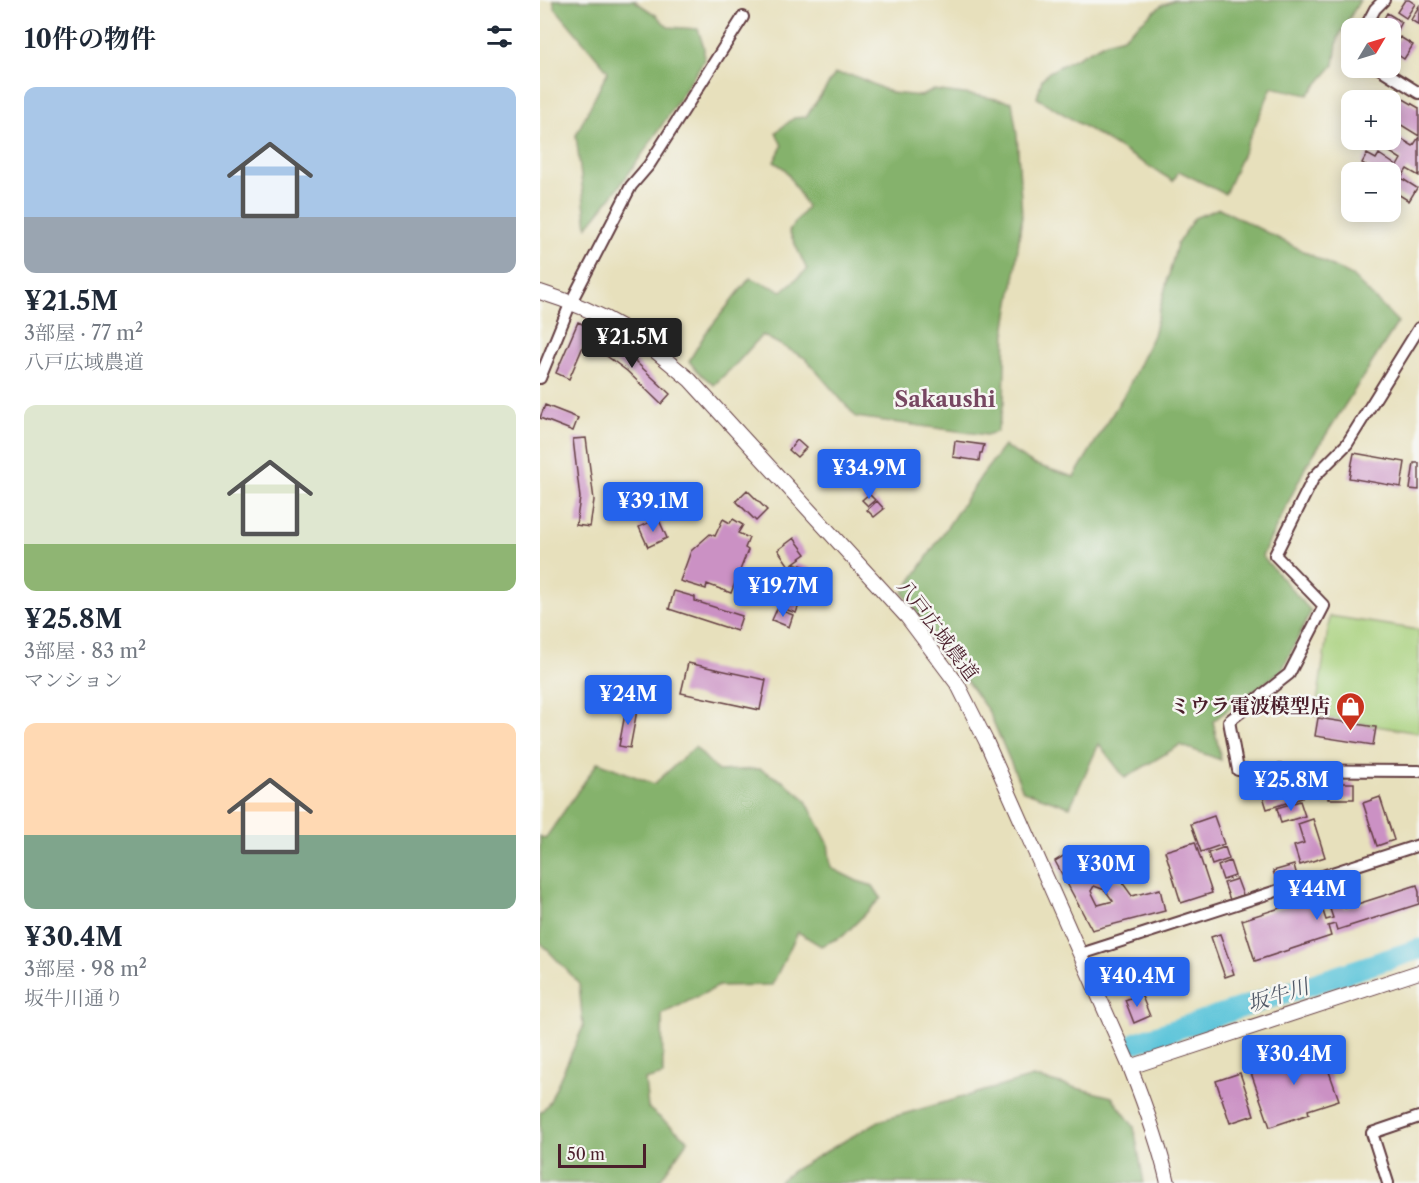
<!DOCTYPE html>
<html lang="ja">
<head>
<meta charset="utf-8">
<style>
  :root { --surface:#fff; --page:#f2f2f3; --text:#1f2937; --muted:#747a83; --accent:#2563eb }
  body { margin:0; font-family:"Libre Caslon Text","Noto Serif JP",serif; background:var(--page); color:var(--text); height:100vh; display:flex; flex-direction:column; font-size:22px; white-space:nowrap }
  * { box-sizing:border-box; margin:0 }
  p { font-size:20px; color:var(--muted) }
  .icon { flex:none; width:33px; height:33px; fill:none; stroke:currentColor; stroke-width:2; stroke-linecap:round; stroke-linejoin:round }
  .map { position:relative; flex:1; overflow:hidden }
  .panel { display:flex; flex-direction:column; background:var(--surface); width:540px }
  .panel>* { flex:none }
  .needle { width:39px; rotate:52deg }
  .controls { position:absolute; left:801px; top:18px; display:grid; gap:12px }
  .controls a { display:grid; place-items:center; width:60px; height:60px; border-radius:12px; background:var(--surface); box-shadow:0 3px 15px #0003; font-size:30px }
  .scale { position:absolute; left:18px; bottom:15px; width:88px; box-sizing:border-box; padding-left:6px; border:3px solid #4a1f2b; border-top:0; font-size:16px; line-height:21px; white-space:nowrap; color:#4a1f2b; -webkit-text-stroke:4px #f6f6f2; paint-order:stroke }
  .price { position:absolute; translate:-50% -51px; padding:0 14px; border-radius:6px; background:var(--accent); color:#fff; font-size:20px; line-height:39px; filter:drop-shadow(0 2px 3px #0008) }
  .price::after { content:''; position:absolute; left:50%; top:36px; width:18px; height:14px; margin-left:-9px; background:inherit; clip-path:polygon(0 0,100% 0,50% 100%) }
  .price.active { background:#222; color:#fff }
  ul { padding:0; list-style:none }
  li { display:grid; align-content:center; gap:12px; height:318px; padding:0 24px }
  li span { display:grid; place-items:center; height:186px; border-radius:12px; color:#555 }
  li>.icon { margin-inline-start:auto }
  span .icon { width:108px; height:108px; fill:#fffc; stroke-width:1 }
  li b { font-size:26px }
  h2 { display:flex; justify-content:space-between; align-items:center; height:72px; padding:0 24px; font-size:26px }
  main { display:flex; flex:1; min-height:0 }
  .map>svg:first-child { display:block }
  .green { fill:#a7d07c; stroke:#787854; stroke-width:1.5 }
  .forest { fill:#85b26c; stroke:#68684c; stroke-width:1.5 }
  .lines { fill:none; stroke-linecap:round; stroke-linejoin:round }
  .river { stroke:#5dc5da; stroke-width:21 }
  .building { fill:#cb91c4; fill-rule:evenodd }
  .minor-casing { stroke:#623c41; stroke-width:14 }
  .tertiary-casing { stroke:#623c41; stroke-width:16 }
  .minor { stroke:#fff; stroke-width:10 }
  .tertiary { stroke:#fff; stroke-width:14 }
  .labels { text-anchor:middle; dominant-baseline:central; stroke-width:5; stroke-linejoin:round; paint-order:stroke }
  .street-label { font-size:20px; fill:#4a1f2b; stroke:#f6f6f2 }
  .poi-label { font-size:20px; font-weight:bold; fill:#4a1f2b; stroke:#f6f6f2; text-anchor:end }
  .water-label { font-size:21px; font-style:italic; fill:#515968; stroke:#f6f6f2 }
  .quarter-label { font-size:22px; font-weight:bold; fill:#774761; stroke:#f6f6f2 }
</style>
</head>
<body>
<main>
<section class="panel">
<h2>10件の物件<svg class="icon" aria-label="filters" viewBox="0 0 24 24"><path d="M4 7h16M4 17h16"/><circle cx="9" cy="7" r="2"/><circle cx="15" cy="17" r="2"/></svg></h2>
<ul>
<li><span style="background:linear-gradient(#a9c7e8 70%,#9aa5b1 0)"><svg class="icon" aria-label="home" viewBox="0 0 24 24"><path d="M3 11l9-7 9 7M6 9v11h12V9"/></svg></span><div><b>¥21.5M</b><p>3部屋 · 77 m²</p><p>八戸広域農道</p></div></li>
<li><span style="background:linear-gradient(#dfe7d0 75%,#8fb573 0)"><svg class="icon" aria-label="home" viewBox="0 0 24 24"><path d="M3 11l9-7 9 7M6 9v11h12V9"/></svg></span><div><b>¥25.8M</b><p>3部屋 · 83 m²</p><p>マンション</p></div></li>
<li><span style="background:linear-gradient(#ffd9b3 60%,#7fa58c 0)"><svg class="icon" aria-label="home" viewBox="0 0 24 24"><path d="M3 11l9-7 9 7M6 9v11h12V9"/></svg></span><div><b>¥30.4M</b><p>3部屋 · 98 m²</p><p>坂牛川通り</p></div></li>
</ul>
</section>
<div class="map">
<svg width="879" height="1183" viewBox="0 0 879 1183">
  <rect width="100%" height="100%" fill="#f6f6f2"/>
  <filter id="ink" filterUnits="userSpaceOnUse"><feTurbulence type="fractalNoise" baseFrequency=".0167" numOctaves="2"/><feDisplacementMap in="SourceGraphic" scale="12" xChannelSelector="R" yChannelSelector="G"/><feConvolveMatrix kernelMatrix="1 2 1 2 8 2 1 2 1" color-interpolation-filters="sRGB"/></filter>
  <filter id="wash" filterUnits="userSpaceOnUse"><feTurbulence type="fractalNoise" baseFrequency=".008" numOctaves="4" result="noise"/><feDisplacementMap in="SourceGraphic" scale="24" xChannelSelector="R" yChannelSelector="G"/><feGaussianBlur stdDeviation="1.35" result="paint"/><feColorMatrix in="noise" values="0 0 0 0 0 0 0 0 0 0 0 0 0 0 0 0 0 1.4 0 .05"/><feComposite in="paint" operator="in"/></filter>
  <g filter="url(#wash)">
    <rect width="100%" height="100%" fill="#e7e0bc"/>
    <path class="green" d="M790,616L879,630V733L775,716Z"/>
    <path class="forest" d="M13,0H96V2L116,15L128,27L158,29L164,48V60C127,118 91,175 47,227L36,135L68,71L15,8Z
      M634,0H820L798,38L794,65L768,95L732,87L685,194L639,171L633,181L497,98L502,79L509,72L566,42L583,37L622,5Z
      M295,74L315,76L352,93L381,96L393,90L440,96L472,102L477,135L482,215L474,280L466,326L464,403L457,432L446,435L316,417L265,358L222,335L197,363L174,385L157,371L149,361L165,334L210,278L242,291L267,270L249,231L267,207L245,169L234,162L242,146L236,132L254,118L266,117Z
      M679,208L812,276L858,322L766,466L722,556L771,611L742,670L673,721L681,760L640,745L585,778L559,744L530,807L483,791L449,712L363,593L442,475L464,446L493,464L534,477L587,390L613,335L637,244L654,218Z
      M155,747L178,771L220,769L244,782L265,799L288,843L291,868L317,881L333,886L341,898L303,936L281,946L258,932L232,985L179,986L122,1014L123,1075L105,1080L108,1108L148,1140L118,1183H0V1113L9,1103L43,1027L39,983L0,942V836L5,839L58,762L114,784Z
      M493,1077L572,1097L594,1127L604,1183H237L254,1170L339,1121Z"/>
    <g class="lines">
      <path class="river" d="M597,1042L879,949"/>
    </g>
    <g id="blocks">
      <path class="building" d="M865,0H869L875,4L866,18L857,12Z
        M879,6V25L871,20Z
        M847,13L862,22L856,33L850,30V28H848L841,24Z
        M860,37L873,45L864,59L852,51Z
        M860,97L879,108V136L850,118V113Z
        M850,132L873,146L879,137V176L867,169L861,178L877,188L869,201L853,191L850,195V172H832L828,171L830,168L822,163L827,154L836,159L839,154L857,166L861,159L831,140H850Z
        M38,322L51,328L29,379L16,373Z
        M60,335L96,362L130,394L121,404L87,371L52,345Z
        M5,405L38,418L33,431L0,418Z
        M46,438L54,500L50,527L36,525L40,498L33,439Z
        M257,440L266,448L257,457L249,450Z
        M415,441L444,445L442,453H440L439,461L413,457Z
        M814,453L865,462L861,487L809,478Z
        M874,463H879V490L870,489Z
        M207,490L227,510L216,521L196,501Z
        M329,494L335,500L328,506L322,500Z
        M337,501L344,509L334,517L327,510Z
        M183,519L190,523L193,519L203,525L198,533L209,538L205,548L208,550L191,593L167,584L166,589L140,581L151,551L170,534L175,536Z
        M119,520L127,538L108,547L99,527L110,522L111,524Z
        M254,538L266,554L249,566L238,550Z
        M255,563L272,569L256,613L239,607Z
        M134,591L155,597V601L202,616L197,631L129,609Z
        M237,609L253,615L249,627L232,620Z
        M148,663L226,680L220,710L141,693Z
        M87,703L98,705L90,748L79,746Z
        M778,718L836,727L833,745L775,736Z
        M757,782L762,798L727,809L722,793Z
        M773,783H814V799H788V790H773Z
        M840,797L854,840L837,846L823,803Z
        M760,801L765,816L741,823L737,808Z
        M674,816L684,844L661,852L651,824Z
        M773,819L785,857L760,865L754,846L764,843L758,824Z
        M655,842L672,893L641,903L625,851Z
        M685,847L689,859L672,865L668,853Z
        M530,852L536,864L582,882L592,896L620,889L625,911L552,930L515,861ZM554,886L565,890L573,901L558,905L551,891Z
        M690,861L695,876L683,880L678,866Z
        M754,865L757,876L737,882L733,871Z
        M697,879L703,895L690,900L684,883Z
        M877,885L879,892V904L797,930L795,924L788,926L791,936L715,961L702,920L778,896L786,920L793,918L788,903L802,899L805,908Z
        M680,934L694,974L685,977L671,937Z
        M601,994L610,1016L594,1023L585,1000Z
        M780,1046L799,1100L768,1110L769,1114L730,1127L710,1070Z
        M700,1073L714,1115L690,1123L676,1081Z"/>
    </g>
  </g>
  <g filter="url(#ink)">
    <use href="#blocks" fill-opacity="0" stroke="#623c41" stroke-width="1.5"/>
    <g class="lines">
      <defs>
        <path id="minor" d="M825,28L835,9L844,0
          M839,68L879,93
          M879,328L807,444L774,477L735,555L784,606L749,674L689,721L698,770L879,771
          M0,378L31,302L91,186L109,165L203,17
          M541,954L879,845
          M848,1183L832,1133L879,1117"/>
        <path id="tertiary" d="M0,292C29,301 58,313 85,329C108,343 129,363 150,380L367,617L418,685L446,741L590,1067C605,1105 619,1143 628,1183
          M590,1067L879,972"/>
      </defs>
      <use href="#minor" class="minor-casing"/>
      <use href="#tertiary" class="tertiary-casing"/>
      <use href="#minor" class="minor"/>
      <use href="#tertiary" class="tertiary"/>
    </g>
  </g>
  <defs>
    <symbol id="shop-pin" viewBox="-11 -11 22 30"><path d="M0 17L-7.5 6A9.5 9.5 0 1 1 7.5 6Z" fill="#c8321e" stroke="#f6f6f2"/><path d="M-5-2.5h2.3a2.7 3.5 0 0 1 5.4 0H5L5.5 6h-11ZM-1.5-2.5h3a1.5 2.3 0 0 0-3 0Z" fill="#fff"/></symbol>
  </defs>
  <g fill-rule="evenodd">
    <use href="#shop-pin" x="794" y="690" width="33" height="45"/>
  </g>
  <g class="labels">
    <g class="street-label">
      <text transform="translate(398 630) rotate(53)">八戸広域農道</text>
    </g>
    <g class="poi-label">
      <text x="790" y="706">ミウラ電波模型店</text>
    </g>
    <g class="water-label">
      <text transform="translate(738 995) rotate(-18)">坂牛川</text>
    </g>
    <g class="quarter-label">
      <text x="405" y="399">Sakaushi</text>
    </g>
  </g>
</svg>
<div class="controls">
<a><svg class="needle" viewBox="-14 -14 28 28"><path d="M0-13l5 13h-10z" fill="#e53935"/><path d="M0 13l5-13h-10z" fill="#747a83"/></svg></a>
<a>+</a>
<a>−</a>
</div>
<div class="scale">50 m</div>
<b class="price active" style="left:92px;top:369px">¥21.5M</b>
<b class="price" style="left:329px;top:500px">¥34.9M</b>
<b class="price" style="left:113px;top:533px">¥39.1M</b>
<b class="price" style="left:243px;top:618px">¥19.7M</b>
<b class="price" style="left:88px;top:726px">¥24M</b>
<b class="price" style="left:751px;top:812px">¥25.8M</b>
<b class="price" style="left:566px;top:896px">¥30M</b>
<b class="price" style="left:777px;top:921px">¥44M</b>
<b class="price" style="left:597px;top:1008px">¥40.4M</b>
<b class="price" style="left:754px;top:1086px">¥30.4M</b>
</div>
</main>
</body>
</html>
